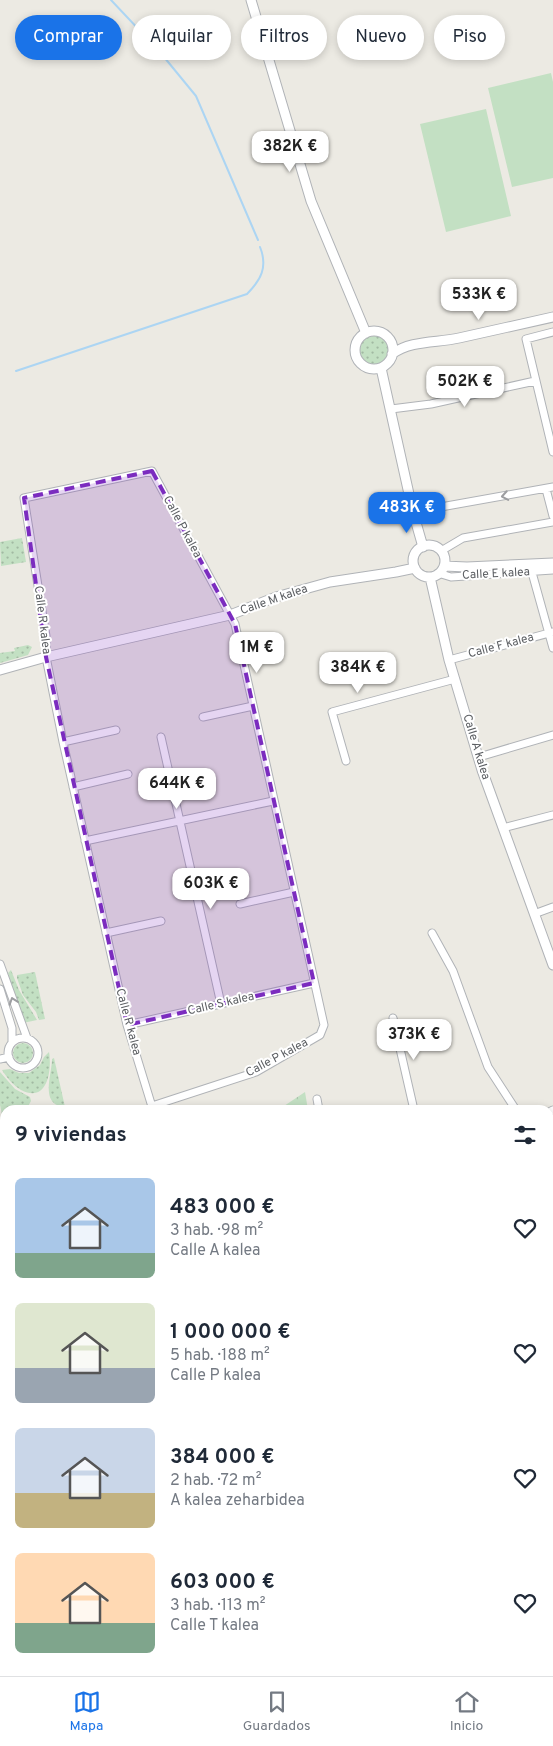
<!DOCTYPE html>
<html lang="es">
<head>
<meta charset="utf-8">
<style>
  :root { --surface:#fff; --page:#f6f6f7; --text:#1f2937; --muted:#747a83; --line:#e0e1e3; --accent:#1a73e8 }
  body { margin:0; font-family:Overpass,sans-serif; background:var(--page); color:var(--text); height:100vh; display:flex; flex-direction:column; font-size:19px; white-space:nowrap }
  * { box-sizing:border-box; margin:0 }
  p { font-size:16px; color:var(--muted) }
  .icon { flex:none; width:28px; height:28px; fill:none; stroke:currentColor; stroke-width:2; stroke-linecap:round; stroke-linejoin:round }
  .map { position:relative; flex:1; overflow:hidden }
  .sheet { position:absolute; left:0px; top:1105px; width:554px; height:571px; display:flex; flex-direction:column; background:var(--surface); border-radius:15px 15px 0 0; box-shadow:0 2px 8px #0003 }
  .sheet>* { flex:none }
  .guide { position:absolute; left:15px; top:15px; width:524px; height:45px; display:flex; gap:10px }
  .price { position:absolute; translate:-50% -42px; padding:0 11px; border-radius:10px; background:#fff; color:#222; font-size:16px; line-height:32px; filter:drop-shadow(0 1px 2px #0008) }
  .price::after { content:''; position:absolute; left:50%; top:30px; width:15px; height:11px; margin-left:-8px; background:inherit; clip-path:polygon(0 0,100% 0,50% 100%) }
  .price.current { background:var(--accent); color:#fff }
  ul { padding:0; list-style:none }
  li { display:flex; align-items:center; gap:15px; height:125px; padding:0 15px }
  li span { display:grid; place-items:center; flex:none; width:140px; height:100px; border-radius:8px; color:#555 }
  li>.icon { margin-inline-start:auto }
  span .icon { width:60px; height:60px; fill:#fffc; stroke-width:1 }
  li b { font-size:21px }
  h2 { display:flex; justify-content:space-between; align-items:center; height:60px; padding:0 15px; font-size:21px }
  .chip { padding:0 18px; border-radius:22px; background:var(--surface); box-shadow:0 2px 8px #0003; font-size:18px; line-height:45px }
  .chip.current { background:var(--accent); color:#fff }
  .dock { display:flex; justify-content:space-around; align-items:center; height:70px; border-top:1px solid var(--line); background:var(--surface); font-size:14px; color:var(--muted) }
  .dock a { display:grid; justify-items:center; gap:2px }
  .dock .current { color:var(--accent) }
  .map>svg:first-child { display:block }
  .grass { fill:url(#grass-dots) }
  .forest { fill:url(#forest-crowns) }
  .pitch { fill:#c3e0c3 }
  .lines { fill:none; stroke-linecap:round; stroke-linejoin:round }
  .stream { stroke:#acd5f3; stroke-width:2 }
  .minor-casing { stroke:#b0b3b7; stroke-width:9 }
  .tertiary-casing { stroke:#b0b3b7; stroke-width:11 }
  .minor { stroke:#fff; stroke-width:7 }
  .tertiary { stroke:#fff; stroke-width:9 }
  .oneway { stroke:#9d9ea1 }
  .marked { fill:#7b2cbf; fill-opacity:0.2; stroke:#7b2cbf; stroke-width:4; stroke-dasharray:10 6; stroke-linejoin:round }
  .labels { text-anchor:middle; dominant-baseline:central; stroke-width:4; stroke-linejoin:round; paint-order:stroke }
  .street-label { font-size:12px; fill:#5b5e62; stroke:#fff }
</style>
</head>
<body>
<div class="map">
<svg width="553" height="1676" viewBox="0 0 553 1676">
  <defs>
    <pattern id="grass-dots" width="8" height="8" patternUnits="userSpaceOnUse" patternTransform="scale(1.25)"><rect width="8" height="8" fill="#c3e0c3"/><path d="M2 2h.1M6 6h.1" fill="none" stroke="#a1b9a2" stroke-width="1.8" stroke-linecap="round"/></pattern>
    <pattern id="forest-crowns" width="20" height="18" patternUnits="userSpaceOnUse" patternTransform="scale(1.25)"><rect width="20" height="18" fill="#c3e0c3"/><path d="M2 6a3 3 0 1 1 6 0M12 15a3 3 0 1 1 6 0" fill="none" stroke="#a1b9a2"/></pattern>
  </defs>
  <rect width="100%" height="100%" fill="#eceae3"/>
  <path class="grass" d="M359 351a15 15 0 1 1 30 0a15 15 0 1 1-30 0Z
    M22,538L26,562L1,566L0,542Z
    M28,645L32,647L28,655L0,663V653L15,651L14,648Z
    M11,970L19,990L37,1020L23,1023L8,973Z
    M35,972L45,1019L39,1020L36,1012L23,995L17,978V975Z
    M13 1053a10 10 0 1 1 20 0a10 10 0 1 1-20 0Z
    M49,1052C52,1069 48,1104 21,1090C13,1085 7,1078 2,1070L10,1069L19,1073H29L40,1065L44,1057Z
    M54,1058L65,1107C39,1105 52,1075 52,1059Z
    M0,1072L15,1089L30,1097L31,1101L26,1110H5V1129L0,1105Z
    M5,1173V1378L0,1379V1174Z"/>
  <path class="forest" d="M305,1092L308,1110H278Z"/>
  <path class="pitch" d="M551,73L553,82V178L512,187L488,88Z
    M486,109L511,216L446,232L420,124Z"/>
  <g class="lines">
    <path class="stream" d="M111,0L160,52
      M164,57L196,96L258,240
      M16,371L247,294C261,280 268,267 260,247"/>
    <defs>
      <path id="minor" d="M553,332L526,339L553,452
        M391,409L431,404L535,381
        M546,489L553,516
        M413,512L553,487
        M441,551L463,538L553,522
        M531,569L553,648
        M438,573L451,577L553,570
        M449,660L553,632
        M203,717L253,706
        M161,737L221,1004
        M63,742L116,730
        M479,757L553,735
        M346,761L332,712L455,679
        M73,787L128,774
        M503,828L553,815
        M85,841L273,801
        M240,904L294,892
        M534,914L553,907
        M106,933L161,921
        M432,933L453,971L488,1067L516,1110
        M0,964L27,1038
        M0,989L12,1028V1042
        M393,1018L414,1110
        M127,1025L314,983
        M8 1053a15 15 0 1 1 30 0a15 15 0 1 1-30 0Z
        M0,1059L9,1057
        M317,1099L319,1110
        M152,1106L256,1072L320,1035L324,1025L235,624L152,471L24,498L46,636V657L63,742L127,1025L153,1110
        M549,1112L553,1110"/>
      <path id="tertiary" d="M251,0L311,201L366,333
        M355 350a19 19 0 1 1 38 0a19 19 0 1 1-38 0Z
        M392,354C411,340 437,343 459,338C490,331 522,324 553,317
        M381,368L413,512L423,547
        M413 561a16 16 0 1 1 32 0a16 16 0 1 1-32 0Z
        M444,566L467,567L553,563
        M430,577L449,660L482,770L553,965
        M0,670L46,657L230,615L276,597L330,582L396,572L415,568"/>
    </defs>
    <use href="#minor" class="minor-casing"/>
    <use href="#tertiary" class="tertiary-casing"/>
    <use href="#minor" class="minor"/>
    <use href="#tertiary" class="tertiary"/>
  </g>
  <defs><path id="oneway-chevron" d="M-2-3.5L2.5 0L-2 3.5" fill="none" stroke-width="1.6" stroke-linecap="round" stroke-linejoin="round" transform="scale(1.25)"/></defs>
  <g class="oneway">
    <use href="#oneway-chevron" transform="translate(505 496) rotate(170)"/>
    <use href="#oneway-chevron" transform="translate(13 1001) rotate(-109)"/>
  </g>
  <path class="marked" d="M152,471L235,624L314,983L127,1025L46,657L24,498Z"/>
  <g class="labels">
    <g class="street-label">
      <text transform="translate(182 527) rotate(62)">Calle P kalea</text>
      <text transform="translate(496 574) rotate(-3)">Calle E kalea</text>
      <text transform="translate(274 600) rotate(-19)">Calle M kalea</text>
      <text transform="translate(42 620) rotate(83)">Calle R kalea</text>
      <text transform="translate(501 646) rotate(-15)">Calle F kalea</text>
      <text transform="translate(476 747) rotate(73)">Calle A kalea</text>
      <text transform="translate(221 1004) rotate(-13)">Calle S kalea</text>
      <text transform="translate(128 1022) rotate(75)">Calle R kalea</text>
      <text transform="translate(277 1058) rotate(-28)">Calle P kalea</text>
    </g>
  </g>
</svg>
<b class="price" style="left:290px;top:173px">382K €</b>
<b class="price" style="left:479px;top:321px">533K €</b>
<b class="price" style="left:465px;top:408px">502K €</b>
<b class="price current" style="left:407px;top:534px">483K €</b>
<b class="price" style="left:257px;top:674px">1M €</b>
<b class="price" style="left:358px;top:694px">384K €</b>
<b class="price" style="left:177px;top:810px">644K €</b>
<b class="price" style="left:211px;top:910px">603K €</b>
<b class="price" style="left:414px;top:1061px">373K €</b>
<div class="guide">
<a class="chip current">Comprar</a>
<a class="chip">Alquilar</a>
<a class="chip">Filtros</a>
<a class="chip">Nuevo</a>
<a class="chip">Piso</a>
</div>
<section class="sheet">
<h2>9 viviendas<svg class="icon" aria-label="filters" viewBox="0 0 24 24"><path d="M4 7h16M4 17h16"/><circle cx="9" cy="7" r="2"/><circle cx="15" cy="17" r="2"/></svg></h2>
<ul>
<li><span style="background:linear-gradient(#a9c7e8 75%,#7fa58c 0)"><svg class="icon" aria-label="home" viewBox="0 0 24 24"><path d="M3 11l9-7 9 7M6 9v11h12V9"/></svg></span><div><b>483 000 €</b><p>3 hab. · 98 m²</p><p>Calle A kalea</p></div><svg class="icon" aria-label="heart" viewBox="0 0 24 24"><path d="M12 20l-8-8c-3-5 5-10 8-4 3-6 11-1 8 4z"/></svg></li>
<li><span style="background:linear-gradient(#dfe7d0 65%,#9aa5b1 0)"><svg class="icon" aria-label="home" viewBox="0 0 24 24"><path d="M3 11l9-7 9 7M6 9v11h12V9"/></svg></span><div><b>1 000 000 €</b><p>5 hab. · 188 m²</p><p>Calle P kalea</p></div><svg class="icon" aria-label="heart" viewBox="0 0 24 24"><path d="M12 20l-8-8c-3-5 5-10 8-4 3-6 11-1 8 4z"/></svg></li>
<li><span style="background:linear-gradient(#c9d6e8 65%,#c2b280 0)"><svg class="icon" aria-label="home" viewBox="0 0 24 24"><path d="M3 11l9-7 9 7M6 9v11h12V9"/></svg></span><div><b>384 000 €</b><p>2 hab. · 72 m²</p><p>A kalea zeharbidea</p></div><svg class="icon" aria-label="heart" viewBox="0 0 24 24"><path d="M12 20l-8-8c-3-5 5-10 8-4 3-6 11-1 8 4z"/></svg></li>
<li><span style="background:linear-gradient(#ffd9b3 70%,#7fa58c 0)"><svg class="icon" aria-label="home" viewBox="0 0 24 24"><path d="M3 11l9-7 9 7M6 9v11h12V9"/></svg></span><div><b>603 000 €</b><p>3 hab. · 113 m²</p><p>Calle T kalea</p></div><svg class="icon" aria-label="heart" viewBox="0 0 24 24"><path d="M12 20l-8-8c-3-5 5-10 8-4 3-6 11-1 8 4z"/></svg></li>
</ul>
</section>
</div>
<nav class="dock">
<a class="current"><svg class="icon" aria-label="map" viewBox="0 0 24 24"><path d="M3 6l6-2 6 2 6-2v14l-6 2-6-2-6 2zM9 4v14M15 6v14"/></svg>Mapa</a>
<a><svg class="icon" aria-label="saved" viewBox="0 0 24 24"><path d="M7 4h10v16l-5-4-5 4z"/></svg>Guardados</a>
<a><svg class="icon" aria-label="home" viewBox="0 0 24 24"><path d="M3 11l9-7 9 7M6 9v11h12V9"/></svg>Inicio</a>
</nav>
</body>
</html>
